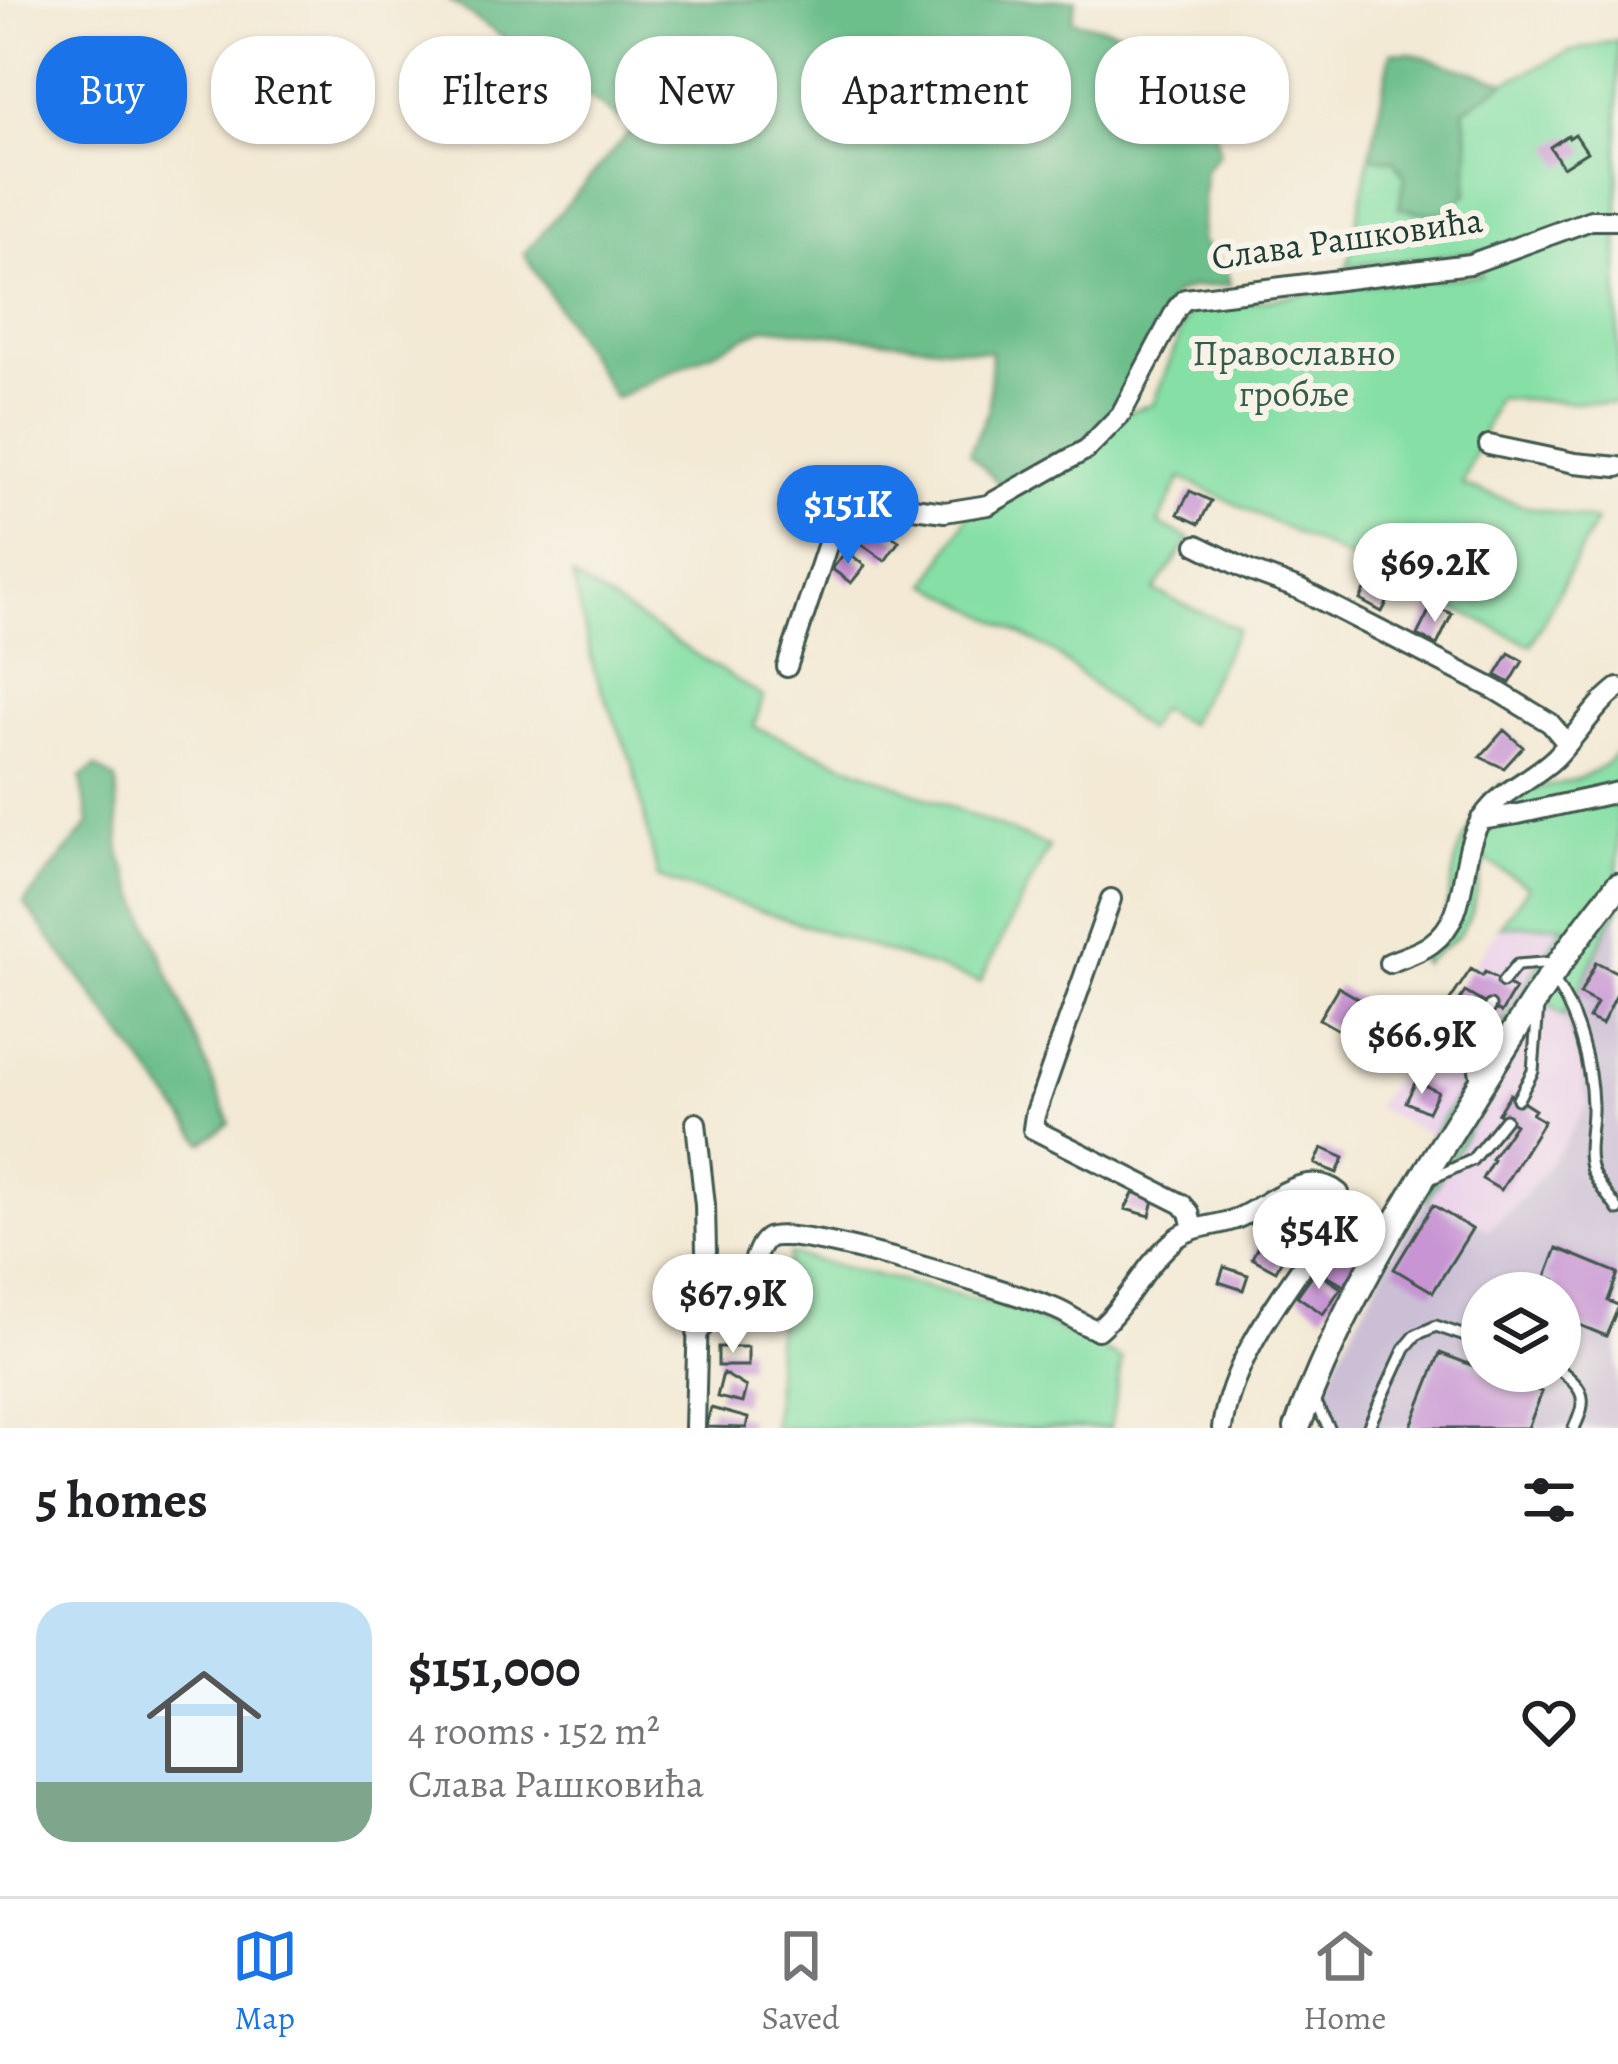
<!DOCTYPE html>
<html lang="en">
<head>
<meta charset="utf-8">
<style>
  :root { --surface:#fff; --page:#f2f2f2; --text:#202124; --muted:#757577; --line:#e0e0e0; --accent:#1a73e8 }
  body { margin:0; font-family:Alegreya,serif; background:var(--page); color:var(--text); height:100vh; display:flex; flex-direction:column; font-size:45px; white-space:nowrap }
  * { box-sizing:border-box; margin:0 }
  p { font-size:39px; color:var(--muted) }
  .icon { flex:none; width:66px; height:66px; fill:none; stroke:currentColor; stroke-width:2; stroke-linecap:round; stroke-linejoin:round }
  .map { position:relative; height:1428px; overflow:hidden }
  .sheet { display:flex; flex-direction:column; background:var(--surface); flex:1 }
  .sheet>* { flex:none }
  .guide { position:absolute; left:36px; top:36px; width:1548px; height:108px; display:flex; gap:24px }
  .buttons { position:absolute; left:1461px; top:1272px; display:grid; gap:24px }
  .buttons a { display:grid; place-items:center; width:120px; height:120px; border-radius:50%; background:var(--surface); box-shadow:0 3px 9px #0004; font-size:60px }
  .price { position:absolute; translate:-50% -102px; padding:0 27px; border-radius:42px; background:#fff; color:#222; font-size:39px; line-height:78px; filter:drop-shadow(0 3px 6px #0008) }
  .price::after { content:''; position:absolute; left:50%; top:72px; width:36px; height:27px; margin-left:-18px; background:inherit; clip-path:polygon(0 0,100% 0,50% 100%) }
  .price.on { background:var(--accent); color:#fff }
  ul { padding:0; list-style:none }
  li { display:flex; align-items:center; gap:36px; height:300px; padding:0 36px }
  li+li { border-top:3px solid var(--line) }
  li span { display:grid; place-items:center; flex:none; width:336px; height:240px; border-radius:36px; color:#555 }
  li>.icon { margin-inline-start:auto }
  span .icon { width:144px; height:144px; fill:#fffc; stroke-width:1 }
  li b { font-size:51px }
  h2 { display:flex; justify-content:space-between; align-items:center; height:144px; padding:0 36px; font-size:51px }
  .chip { padding:0 42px; border-radius:48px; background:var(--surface); box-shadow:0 3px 9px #0004; font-size:42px; line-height:108px }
  .chip.on { background:var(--accent); color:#fff }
  .tabs { display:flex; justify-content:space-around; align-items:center; height:168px; border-top:3px solid var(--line); background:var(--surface); font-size:33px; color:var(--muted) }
  .tabs a { display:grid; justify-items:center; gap:6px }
  .tabs .on { color:var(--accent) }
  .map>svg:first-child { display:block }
  .built { fill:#ebd1eb }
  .industrial { fill:#cbbfd5; fill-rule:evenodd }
  .green { fill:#86e0a6; stroke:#528e6d; stroke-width:3 }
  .forest { fill:#6cbe8b; stroke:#467e60; stroke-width:3 }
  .building { fill:#c894d4 }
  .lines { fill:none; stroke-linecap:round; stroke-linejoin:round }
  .service-casing { stroke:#3f574c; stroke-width:15 }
  .minor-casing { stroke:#3f574c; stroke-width:24 }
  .secondary-casing { stroke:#3f574c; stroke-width:30 }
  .service { stroke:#fff; stroke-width:9 }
  .minor { stroke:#fff; stroke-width:18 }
  .secondary { stroke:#fff; stroke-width:24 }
  .labels { text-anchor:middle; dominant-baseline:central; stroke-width:12; stroke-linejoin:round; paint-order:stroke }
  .street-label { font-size:36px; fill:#1f3d34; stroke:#f7f3e8 }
  .park-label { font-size:36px; fill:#345e4b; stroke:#f7f3e8 }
</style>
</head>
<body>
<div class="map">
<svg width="1618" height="1428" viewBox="0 0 1618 1428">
  <rect width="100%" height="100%" fill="#f7f3e8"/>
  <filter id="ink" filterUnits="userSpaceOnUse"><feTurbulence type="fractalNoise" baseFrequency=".00833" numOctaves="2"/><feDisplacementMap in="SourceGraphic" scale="24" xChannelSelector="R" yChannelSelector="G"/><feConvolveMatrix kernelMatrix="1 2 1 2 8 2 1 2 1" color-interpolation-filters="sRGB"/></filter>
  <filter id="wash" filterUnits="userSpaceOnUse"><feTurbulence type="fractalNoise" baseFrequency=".004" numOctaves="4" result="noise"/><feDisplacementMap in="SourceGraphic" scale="48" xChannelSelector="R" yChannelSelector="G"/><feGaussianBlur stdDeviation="2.7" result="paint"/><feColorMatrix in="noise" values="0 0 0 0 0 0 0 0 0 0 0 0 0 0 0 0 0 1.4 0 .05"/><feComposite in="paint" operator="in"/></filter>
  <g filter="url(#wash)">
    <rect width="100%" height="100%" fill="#f3e9d4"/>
    <path class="built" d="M1565,924L1431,1135L1375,1107L1500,926Z
      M1545,1001L1563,1016L1580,1066L1587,1105L1565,1142L1524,1197L1488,1229L1427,1199Z"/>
    <path class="industrial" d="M1618,911V1428H1340L1324,1400L1338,1357L1395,1249L1427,1199L1488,1229L1524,1197L1565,1142L1587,1105L1580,1066L1563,1016ZM1482,1293H1560V1371H1482Z"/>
    <path class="green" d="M1618,40V404L1497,398L1462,485L1528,507L1596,521L1531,645L1181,478L1158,524L1190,539L1154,591L1238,629L1188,724L1159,709L1146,730L1054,652L928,584L972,508L1121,414L1153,404L1189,312L1354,286L1480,275L1485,251L1348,266L1370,156L1395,161L1405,177L1399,208L1469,144L1464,110L1506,82L1569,52Z
      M573,577L763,697L754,727L1049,847L980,982L658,878L633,764L594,670Z
      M1618,752V911L1611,920L1583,982L1563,1016L1545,1002L1427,1199L1399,1189L1564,925L1500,926L1529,887L1485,860L1471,915L1458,936L1423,963L1414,948L1444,921L1457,855L1479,807L1502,783L1513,792C1548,787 1595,781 1618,752Z
      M789,1254L1013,1308L1122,1359L1110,1428H774L776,1337Z"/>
    <path class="forest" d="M449,0H1076L1072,20L1191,48L1195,97L1211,119L1220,152L1205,169L1201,241L1227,273L1230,285L1192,287L1173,295L1117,410L1088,441L1005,490L969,453L989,409L991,352L766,327L615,398L524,254L633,128Z
      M1391,52L1410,53L1506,82L1464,110L1469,144L1467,194L1438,215L1399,208L1405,177L1395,161L1370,156Z
      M95,767L116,780L120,854L230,1123L203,1143L24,903L89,824L81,778Z"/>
    <g id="blocks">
      <path class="building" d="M1575,134L1587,152L1563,167L1550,147L1568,135L1569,138Z
        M1190,491L1211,501L1199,524L1178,514Z
        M866,518L899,541L885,561L853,538Z
        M846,551L865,566L851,583L832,569Z
        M1373,575L1395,587L1382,612L1360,600Z
        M1432,605L1452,614L1437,645L1417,635Z
        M1509,653L1523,661L1510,683L1496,675Z
        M1504,730L1523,747L1504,768L1480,757Z
        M1596,962L1618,973V992L1602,1024L1589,1018L1597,1003L1580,994Z
        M1471,969L1482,976L1485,972L1515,989L1501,1013L1465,992L1444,1024L1437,1020Z
        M1338,987L1359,999L1340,1031L1319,1019Z
        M1416,1081L1438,1092L1428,1112L1406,1102Z
        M1510,1094L1535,1110L1532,1114L1544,1121L1501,1190L1482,1179L1493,1160L1491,1159L1515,1124L1498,1113Z
        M1322,1148L1344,1158L1337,1173L1315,1164Z
        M1134,1192L1154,1200L1150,1216L1125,1209Z
        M1354,1195L1380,1207L1373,1222L1347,1210Z
        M1433,1205L1472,1229L1433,1292L1394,1269Z
        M1289,1220L1307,1233L1297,1246L1279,1233Z
        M1261,1240L1285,1254L1276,1271L1252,1258Z
        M1335,1243L1361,1259L1344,1286L1318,1270Z
        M1557,1248L1618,1273L1608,1301L1618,1305V1308L1606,1336L1560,1317V1293H1550L1555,1280L1546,1277Z
        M1224,1267L1248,1275L1243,1290L1219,1282Z
        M1315,1271L1341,1288L1323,1314L1297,1296Z
        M718,1347H748V1366H718Z
        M1440,1353L1542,1392L1528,1428H1418L1411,1426Z
        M723,1373L746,1387L742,1403L717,1397Z
        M711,1408L748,1418L746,1428L706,1427Z"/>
    </g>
  </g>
  <g filter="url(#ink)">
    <use href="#blocks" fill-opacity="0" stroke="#3f574c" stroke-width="3"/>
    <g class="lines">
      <defs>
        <path id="service" d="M1553,980C1577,1012 1591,1065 1592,1105C1593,1126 1585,1150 1592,1171C1597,1184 1610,1198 1618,1210
          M1503,982L1517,965L1555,962
          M1476,1079L1470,1042L1490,1006
          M1518,1099L1533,1071L1538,1006
          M1426,1181L1472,1160L1505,1119
          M1560,1370C1585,1390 1588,1399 1574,1428
          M1313,1400L1329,1428
          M1368,1428L1405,1348L1416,1335L1436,1326L1482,1342"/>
        <path id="minor" d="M1489,445L1575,463L1618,467
          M1197,545L1250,571L1299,589L1494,689L1550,723L1567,743
          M787,667L832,531L843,515L865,502L945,512L988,505L1087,449L1121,414L1177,308L1185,299L1470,264L1591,220H1618
          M1480,820L1518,814L1618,792
          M1111,899L1035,1115L1033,1129L1182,1204L1189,1212L1193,1229
          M1389,963C1403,957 1419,953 1431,944C1474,913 1455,857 1483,817C1501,790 1532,780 1555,758C1577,736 1593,707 1618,688
          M698,1333C708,1321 711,1305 722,1294C730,1285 743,1280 750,1269C756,1260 758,1244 768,1238C793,1223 1020,1294 1056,1309C1071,1315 1082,1326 1098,1330C1128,1304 1145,1263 1177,1238C1195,1224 1218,1227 1238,1218C1267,1206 1307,1165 1339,1193L1337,1214C1295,1282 1234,1347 1222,1428
          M695,1428L698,1312L706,1251L705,1205L696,1123"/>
        <path id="secondary" d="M1297,1428C1340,1309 1405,1204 1473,1097C1518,1025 1563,952 1618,886"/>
      </defs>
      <use href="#service" class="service-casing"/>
      <use href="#minor" class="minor-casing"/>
      <use href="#secondary" class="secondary-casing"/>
      <use href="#service" class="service"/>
      <use href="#minor" class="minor"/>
      <use href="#secondary" class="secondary"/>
    </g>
  </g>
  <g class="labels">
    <g class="street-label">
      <text transform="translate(1347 238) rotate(-8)">Слава Рашковића</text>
    </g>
    <g class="park-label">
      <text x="1294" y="352">Православно<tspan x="1294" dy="41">гробље</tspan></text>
    </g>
  </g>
</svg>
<div class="buttons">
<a><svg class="icon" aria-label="layers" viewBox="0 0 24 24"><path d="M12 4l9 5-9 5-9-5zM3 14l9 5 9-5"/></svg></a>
</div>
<b class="price on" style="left:848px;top:567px">$151K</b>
<b class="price" style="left:1435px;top:625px">$69.2K</b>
<b class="price" style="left:1422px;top:1097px">$66.9K</b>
<b class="price" style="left:1319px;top:1292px">$54K</b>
<b class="price" style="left:733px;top:1356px">$67.9K</b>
<div class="guide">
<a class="chip on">Buy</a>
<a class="chip">Rent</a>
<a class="chip">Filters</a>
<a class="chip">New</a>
<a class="chip">Apartment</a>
<a class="chip">House</a>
</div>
</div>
<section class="sheet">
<h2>5 homes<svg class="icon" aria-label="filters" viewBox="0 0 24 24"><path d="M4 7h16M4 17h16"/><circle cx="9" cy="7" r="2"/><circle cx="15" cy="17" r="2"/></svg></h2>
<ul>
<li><span style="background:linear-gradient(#bfe0f5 75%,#7fa58c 0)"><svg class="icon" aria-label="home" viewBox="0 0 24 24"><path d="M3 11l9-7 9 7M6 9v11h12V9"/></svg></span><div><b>$151,000</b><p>4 rooms · 152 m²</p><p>Слава Рашковића</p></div><svg class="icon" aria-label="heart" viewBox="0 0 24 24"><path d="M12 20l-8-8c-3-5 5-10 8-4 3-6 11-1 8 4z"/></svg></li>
</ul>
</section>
<nav class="tabs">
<a class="on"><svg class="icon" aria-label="map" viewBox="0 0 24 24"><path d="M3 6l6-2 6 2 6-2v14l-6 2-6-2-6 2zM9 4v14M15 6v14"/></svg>Map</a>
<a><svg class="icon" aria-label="saved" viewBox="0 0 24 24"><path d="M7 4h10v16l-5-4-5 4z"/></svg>Saved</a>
<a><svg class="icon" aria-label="home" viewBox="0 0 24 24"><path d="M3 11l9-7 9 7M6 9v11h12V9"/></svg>Home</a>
</nav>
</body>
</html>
